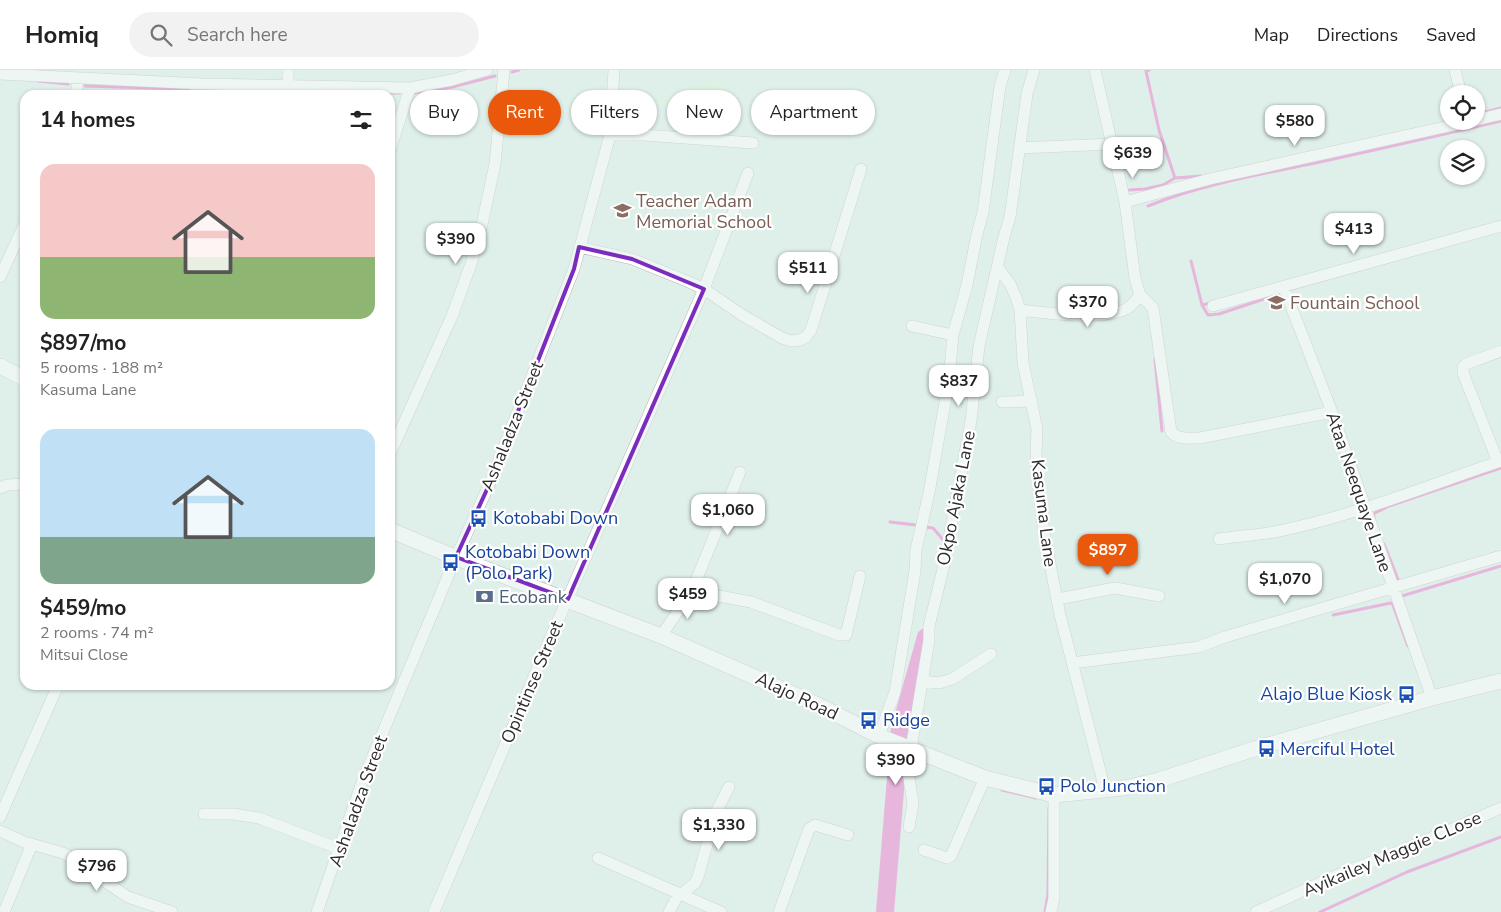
<!DOCTYPE html>
<html lang="en">
<head>
<meta charset="utf-8">
<style>
  :root { --surface:#fff; --page:#f2f2f2; --text:#222; --muted:#767676; --line:#e0e0e0; --accent:#ea580c }
  body { margin:0; font-family:"Nunito Sans",sans-serif; background:var(--page); color:var(--text); height:100vh; display:flex; flex-direction:column; font-size:19px; white-space:nowrap }
  * { box-sizing:border-box; margin:0 }
  p { font-size:16px; color:var(--muted) }
  .icon { flex:none; width:28px; height:28px; fill:none; stroke:currentColor; stroke-width:2; stroke-linecap:round; stroke-linejoin:round }
  .map { position:relative; flex:1; overflow:hidden }
  .details { position:absolute; left:20px; top:20px; width:375px; height:600px; display:flex; flex-direction:column; background:var(--surface); border-radius:15px; box-shadow:0 1px 4px #0004 }
  .details>* { flex:none }
  .banner { position:absolute; left:410px; top:20px; width:475px; height:45px; display:flex; gap:10px }
  .controls { position:absolute; left:1440px; top:15px; display:grid; gap:10px }
  .controls a { display:grid; place-items:center; width:45px; height:45px; border-radius:50%; background:var(--surface); box-shadow:0 1px 4px #0004; font-size:25px }
  .price { position:absolute; translate:-50% -42px; padding:0 11px; border-radius:10px; background:#fff; color:#222; font-size:16px; line-height:32px; filter:drop-shadow(0 1px 2px #0008) }
  .price::after { content:''; position:absolute; left:50%; top:30px; width:15px; height:11px; margin-left:-8px; background:inherit; clip-path:polygon(0 0,100% 0,50% 100%) }
  .price.on { background:var(--accent); color:#fff }
  ul { padding:0; list-style:none }
  li { display:grid; align-content:center; gap:10px; height:265px; padding:0 20px }
  li span { display:grid; place-items:center; height:155px; border-radius:15px; color:#555 }
  li>.icon { margin-inline-start:auto }
  span .icon { width:90px; height:90px; fill:#fffc; stroke-width:1 }
  li b { font-size:21px }
  h2 { display:flex; justify-content:space-between; align-items:center; height:60px; padding:0 20px; font-size:21px }
  .tag { padding:0 18px; border-radius:22px; background:var(--surface); box-shadow:0 1px 4px #0004; font-size:18px; line-height:45px }
  .tag.on { background:var(--accent); color:#fff }
  header { display:flex; align-items:center; gap:30px; box-sizing:border-box; height:70px; padding:0 25px; background:var(--surface); border-bottom:1px solid var(--line) }
  header strong { font-size:24px }
  nav { display:flex; gap:28px; margin-inline-start:auto; font-size:18px }
  .search { width:350px; height:45px; background:var(--page); display:flex; align-items:center; gap:12px; box-sizing:border-box; padding:0 18px; border-radius:28px; color:var(--muted); font-size:19px }
  .map>svg:first-child { display:block }
  .medical { fill:#ddf5dd }
  .lines { fill:none; stroke-linecap:round; stroke-linejoin:round }
  .stream { stroke:#f271cc; stroke-width:3 }
  .river { stroke:#f271cc; stroke-width:18 }
  .minor-casing { stroke:#c1b3b5; stroke-width:12 }
  .tertiary-casing { stroke:#c1b3b5; stroke-width:16 }
  .minor { stroke:#fff; stroke-width:11 }
  .tertiary { stroke:#fff; stroke-width:15 }
  .marked { fill:none; stroke:#7b2cbf; stroke-width:4; stroke-linejoin:round }
  .labels { text-anchor:middle; dominant-baseline:central; stroke-width:4.5; stroke-linejoin:round; paint-order:stroke }
  .education-label { font-size:18px; fill:#785e54; stroke:#fff; text-anchor:start }
  .street-label { font-size:18px; fill:#2d2d2d; stroke:#fff }
  .transit-label { font-size:18px; fill:#164399; stroke:#fff; text-anchor:start }
  .service-label { font-size:18px; fill:#4e5e75; stroke:#fff; text-anchor:start }
</style>
</head>
<body>
<header>
<strong>Homiq</strong>
<div class="search"><svg class="icon" aria-label="search" viewBox="0 0 24 24"><circle cx="10" cy="10" r="6"/><path d="M15 15l6 6"/></svg>Search here</div>
<nav><a>Map</a><a>Directions</a><a>Saved</a></nav>
</header>
<div class="map">
<svg width="1501" height="842" viewBox="0 0 1501 842">
  <rect width="100%" height="100%" fill="#dfefe9"/>
  <path class="medical" d="M723,6L724,58L674,59V35H654V31Z"/>
  <g class="lines">
    <path class="stream" d="M1149,0L1146,1L1159,60L1175,108
      M512,2L519,0
      M38,11L68,14
      M85,16L189,19
      M210,20L303,22
      M313,22L400,23
      M414,23L452,17L495,6
      M1477,44L1501,38
      M1129,120L1145,119L1163,115L1175,108L1201,106
      M1148,136C1203,114 1262,104 1320,92C1380,79 1441,65 1501,51
      M1191,191L1202,235L1208,245L1219,244L1270,227
      M1202,235L1211,233
      M1155,289L1162,361
      M1374,447L1373,444L1389,436L1501,398
      M890,452L916,455
      M925,457L933,458L945,472
      M1384,474L1399,512
      M1402,526L1501,496
      M1333,545L1391,533L1393,535L1408,576
      M1002,720L1036,728
      M1045,842L1048,824L1049,738
      M1320,842L1407,802L1501,767"/>
    <path class="river" d="M885,842L900,659L926,567"/>
    <defs>
      <path id="minor" d="M1095,0L1125,132L1135,208L1140,225
        M1455,0L1461,24
        M0,4L202,14L410,18L452,10L487,0
        M288,16V0
        M76,25L78,9
        M1476,50L1501,44
        M610,65H644L753,73
        M1020,78L1112,74
        M390,80L410,18
        M1125,132L1210,109L1472,51
        M579,177L632,189L689,212L704,219L742,245L782,268L791,271L800,270L806,267L811,260L861,99
        M998,198L1010,214L1016,227L1020,240L1023,293L1037,359L1036,384L1038,411L1044,463L1060,545L1105,720
        M0,207L25,153
        M1284,218L1332,342L1432,628
        M1140,225L1153,238L1171,362C1179,370 1189,368 1200,368L1332,342
        M1213,236L1501,156
        M1020,240C1045,243 1104,251 1126,239C1132,236 1136,230 1140,225
        M912,256L953,265
        M1002,332L1032,331
        M390,384L452,246L471,194L483,150L495,94L504,0
        M1498,392L1463,303V297L1466,294L1501,281
        M0,418L7,415L25,414
        M1219,469C1239,466 1259,465 1279,461C1354,446 1429,415 1501,391
        M692,521L751,532L839,565H846L860,506
        M1058,529L1115,518L1159,526
        M661,566L692,521L740,402
        M1072,593L1199,577L1225,567L1306,543L1501,486
        M922,611L939,613L952,609L991,584
        M879,666L895,622L915,501L916,480L929,423L949,310L953,265L967,215L977,164L983,142L1000,16L1005,0
        M911,679L929,570V556L944,495L971,351L979,276L1004,167L1010,147L1027,24L1034,0
        M204,744H233L259,748L340,779
        M0,747L58,615
        M909,757L913,733L908,702L914,680
        M0,761L24,772L63,783L80,792L107,813L128,827L172,842
        M924,780L947,788L951,786L985,708
        M598,788L721,842
        M682,824L695,813L698,807L716,742L729,717
        M4,842L32,774
        M317,842L362,712L456,487L489,415L574,199L610,65L614,0
        M434,842L556,555L704,219L748,103
        M669,842L679,823
        M779,842L809,759L815,755L848,765
        M1051,842L1054,828V725
        M1256,842L1342,803L1403,780L1501,738"/>
      <path id="tertiary" d="M0,296L25,309
        M390,460L452,486L661,566L816,634L881,667L985,708L1054,725L1124,718L1159,710L1257,678L1432,628L1501,611"/>
    </defs>
    <use href="#minor" class="minor-casing"/>
    <use href="#tertiary" class="tertiary-casing"/>
    <use href="#minor" class="minor"/>
    <use href="#tertiary" class="tertiary"/>
  </g>
  <path d="M0 0H1501V842H0ZM579,177L632,189L704,219L568,529L456,487L489,415L574,199Z" fill="#dfefe9" fill-opacity=".55" fill-rule="evenodd"/>
  <path class="marked" d="M579,177L632,189L704,219L568,529L456,487L489,415L574,199Z"/>
  <defs>
    <symbol id="school-bare" viewBox="-9 -9 18 18"><path d="M0-5L7-2L0 1L-7-2ZM-4 1L0 2.5L4 1V4Q0 6-4 4Z" fill="#8d6e63" stroke="#fff" stroke-width="2.5" paint-order="stroke"/></symbol>
    <symbol id="bus-bare" viewBox="-9 -9 18 18"><path d="M-5-6H5V4H4V6H2V4H-2V6H-4V4H-5ZM-3.5-4V0h7V-4ZM-3.5 1.2v1.5H-2V1.2ZM2 1.2v1.5H3.5V1.2Z" fill="#1a4fb4" stroke="#fff" stroke-width="2.5" paint-order="stroke"/></symbol>
    <symbol id="bank-bare" viewBox="-9 -9 18 18"><path d="M-6-4H6V4H-6ZM0-2.3a2.3 2.3 0 1 0 0 4.6a2.3 2.3 0 1 0 0-4.6Z" fill="#5c6f8a" stroke="#fff" stroke-width="2.5" paint-order="stroke"/></symbol>
  </defs>
  <g fill-rule="evenodd">
    <use href="#school-bare" x="610" y="128" width="25" height="25"/>
    <use href="#school-bare" x="1264" y="220" width="25" height="25"/>
    <use href="#bus-bare" x="466" y="436" width="25" height="25"/>
    <use href="#bus-bare" x="438" y="480" width="25" height="25"/>
    <use href="#bank-bare" x="472" y="514" width="25" height="25"/>
    <use href="#bus-bare" x="1394" y="612" width="25" height="25"/>
    <use href="#bus-bare" x="856" y="638" width="25" height="25"/>
    <use href="#bus-bare" x="1254" y="666" width="25" height="25"/>
    <use href="#bus-bare" x="1034" y="704" width="25" height="25"/>
  </g>
  <g class="labels">
    <g class="education-label">
      <text x="636" y="131">Teacher Adam<tspan x="636" dy="21">Memorial School</tspan></text>
      <text x="1290" y="233">Fountain School</text>
    </g>
    <g class="street-label">
      <text transform="translate(512 356) rotate(-68)">Ashaladza Street</text>
      <text transform="translate(1359 422) rotate(71)">Ataa Neequaye Lane</text>
      <text transform="translate(956 428) rotate(-79)">Okpo Ajaka Lane</text>
      <text transform="translate(1044 443) rotate(83)">Kasuma Lane</text>
      <text transform="translate(532 612) rotate(-67)">Opintinse Street</text>
      <text transform="translate(797 626) rotate(25)">Alajo Road</text>
      <text transform="translate(358 731) rotate(-70)">Ashaladza Street</text>
      <text transform="translate(1392 784) rotate(-23)">Ayikailey Maggie CLose</text>
    </g>
    <g class="transit-label">
      <text x="493" y="448">Kotobabi Down</text>
      <text x="465" y="482">Kotobabi Down<tspan x="465" dy="21">(Polo Park)</tspan></text>
      <text x="1392" y="624" text-anchor="end">Alajo Blue Kiosk</text>
      <text x="883" y="650">Ridge</text>
      <text x="1280" y="679">Merciful Hotel</text>
      <text x="1060" y="716">Polo Junction</text>
    </g>
    <g class="service-label">
      <text x="499" y="527">Ecobank</text>
    </g>
  </g>
</svg>
<div class="controls">
<a><svg class="icon" aria-label="locate" viewBox="0 0 24 24"><circle cx="12" cy="12" r="6"/><path d="M12 2v4M12 18v4M2 12h4M18 12h4"/></svg></a>
<a><svg class="icon" aria-label="layers" viewBox="0 0 24 24"><path d="M12 4l9 5-9 5-9-5zM3 14l9 5 9-5"/></svg></a>
</div>
<b class="price" style="left:1295px;top:77px">$580</b>
<b class="price" style="left:1133px;top:109px">$639</b>
<b class="price" style="left:1354px;top:185px">$413</b>
<b class="price" style="left:456px;top:195px">$390</b>
<b class="price" style="left:808px;top:224px">$511</b>
<b class="price" style="left:1088px;top:258px">$370</b>
<b class="price" style="left:959px;top:337px">$837</b>
<b class="price" style="left:728px;top:466px">$1,060</b>
<b class="price on" style="left:1108px;top:506px">$897</b>
<b class="price" style="left:1285px;top:535px">$1,070</b>
<b class="price" style="left:688px;top:550px">$459</b>
<b class="price" style="left:896px;top:716px">$390</b>
<b class="price" style="left:719px;top:781px">$1,330</b>
<b class="price" style="left:97px;top:822px">$796</b>
<div class="banner">
<a class="tag">Buy</a>
<a class="tag on">Rent</a>
<a class="tag">Filters</a>
<a class="tag">New</a>
<a class="tag">Apartment</a>
</div>
<section class="details">
<h2>14 homes<svg class="icon" aria-label="filters" viewBox="0 0 24 24"><path d="M4 7h16M4 17h16"/><circle cx="9" cy="7" r="2"/><circle cx="15" cy="17" r="2"/></svg></h2>
<ul>
<li><span style="background:linear-gradient(#f6c9c9 60%,#8fb573 0)"><svg class="icon" aria-label="home" viewBox="0 0 24 24"><path d="M3 11l9-7 9 7M6 9v11h12V9"/></svg></span><div><b>$897/mo</b><p>5 rooms · 188 m²</p><p>Kasuma Lane</p></div></li>
<li><span style="background:linear-gradient(#bfe0f5 70%,#7fa58c 0)"><svg class="icon" aria-label="home" viewBox="0 0 24 24"><path d="M3 11l9-7 9 7M6 9v11h12V9"/></svg></span><div><b>$459/mo</b><p>2 rooms · 74 m²</p><p>Mitsui Close</p></div></li>
</ul>
</section>
</div>
</body>
</html>
